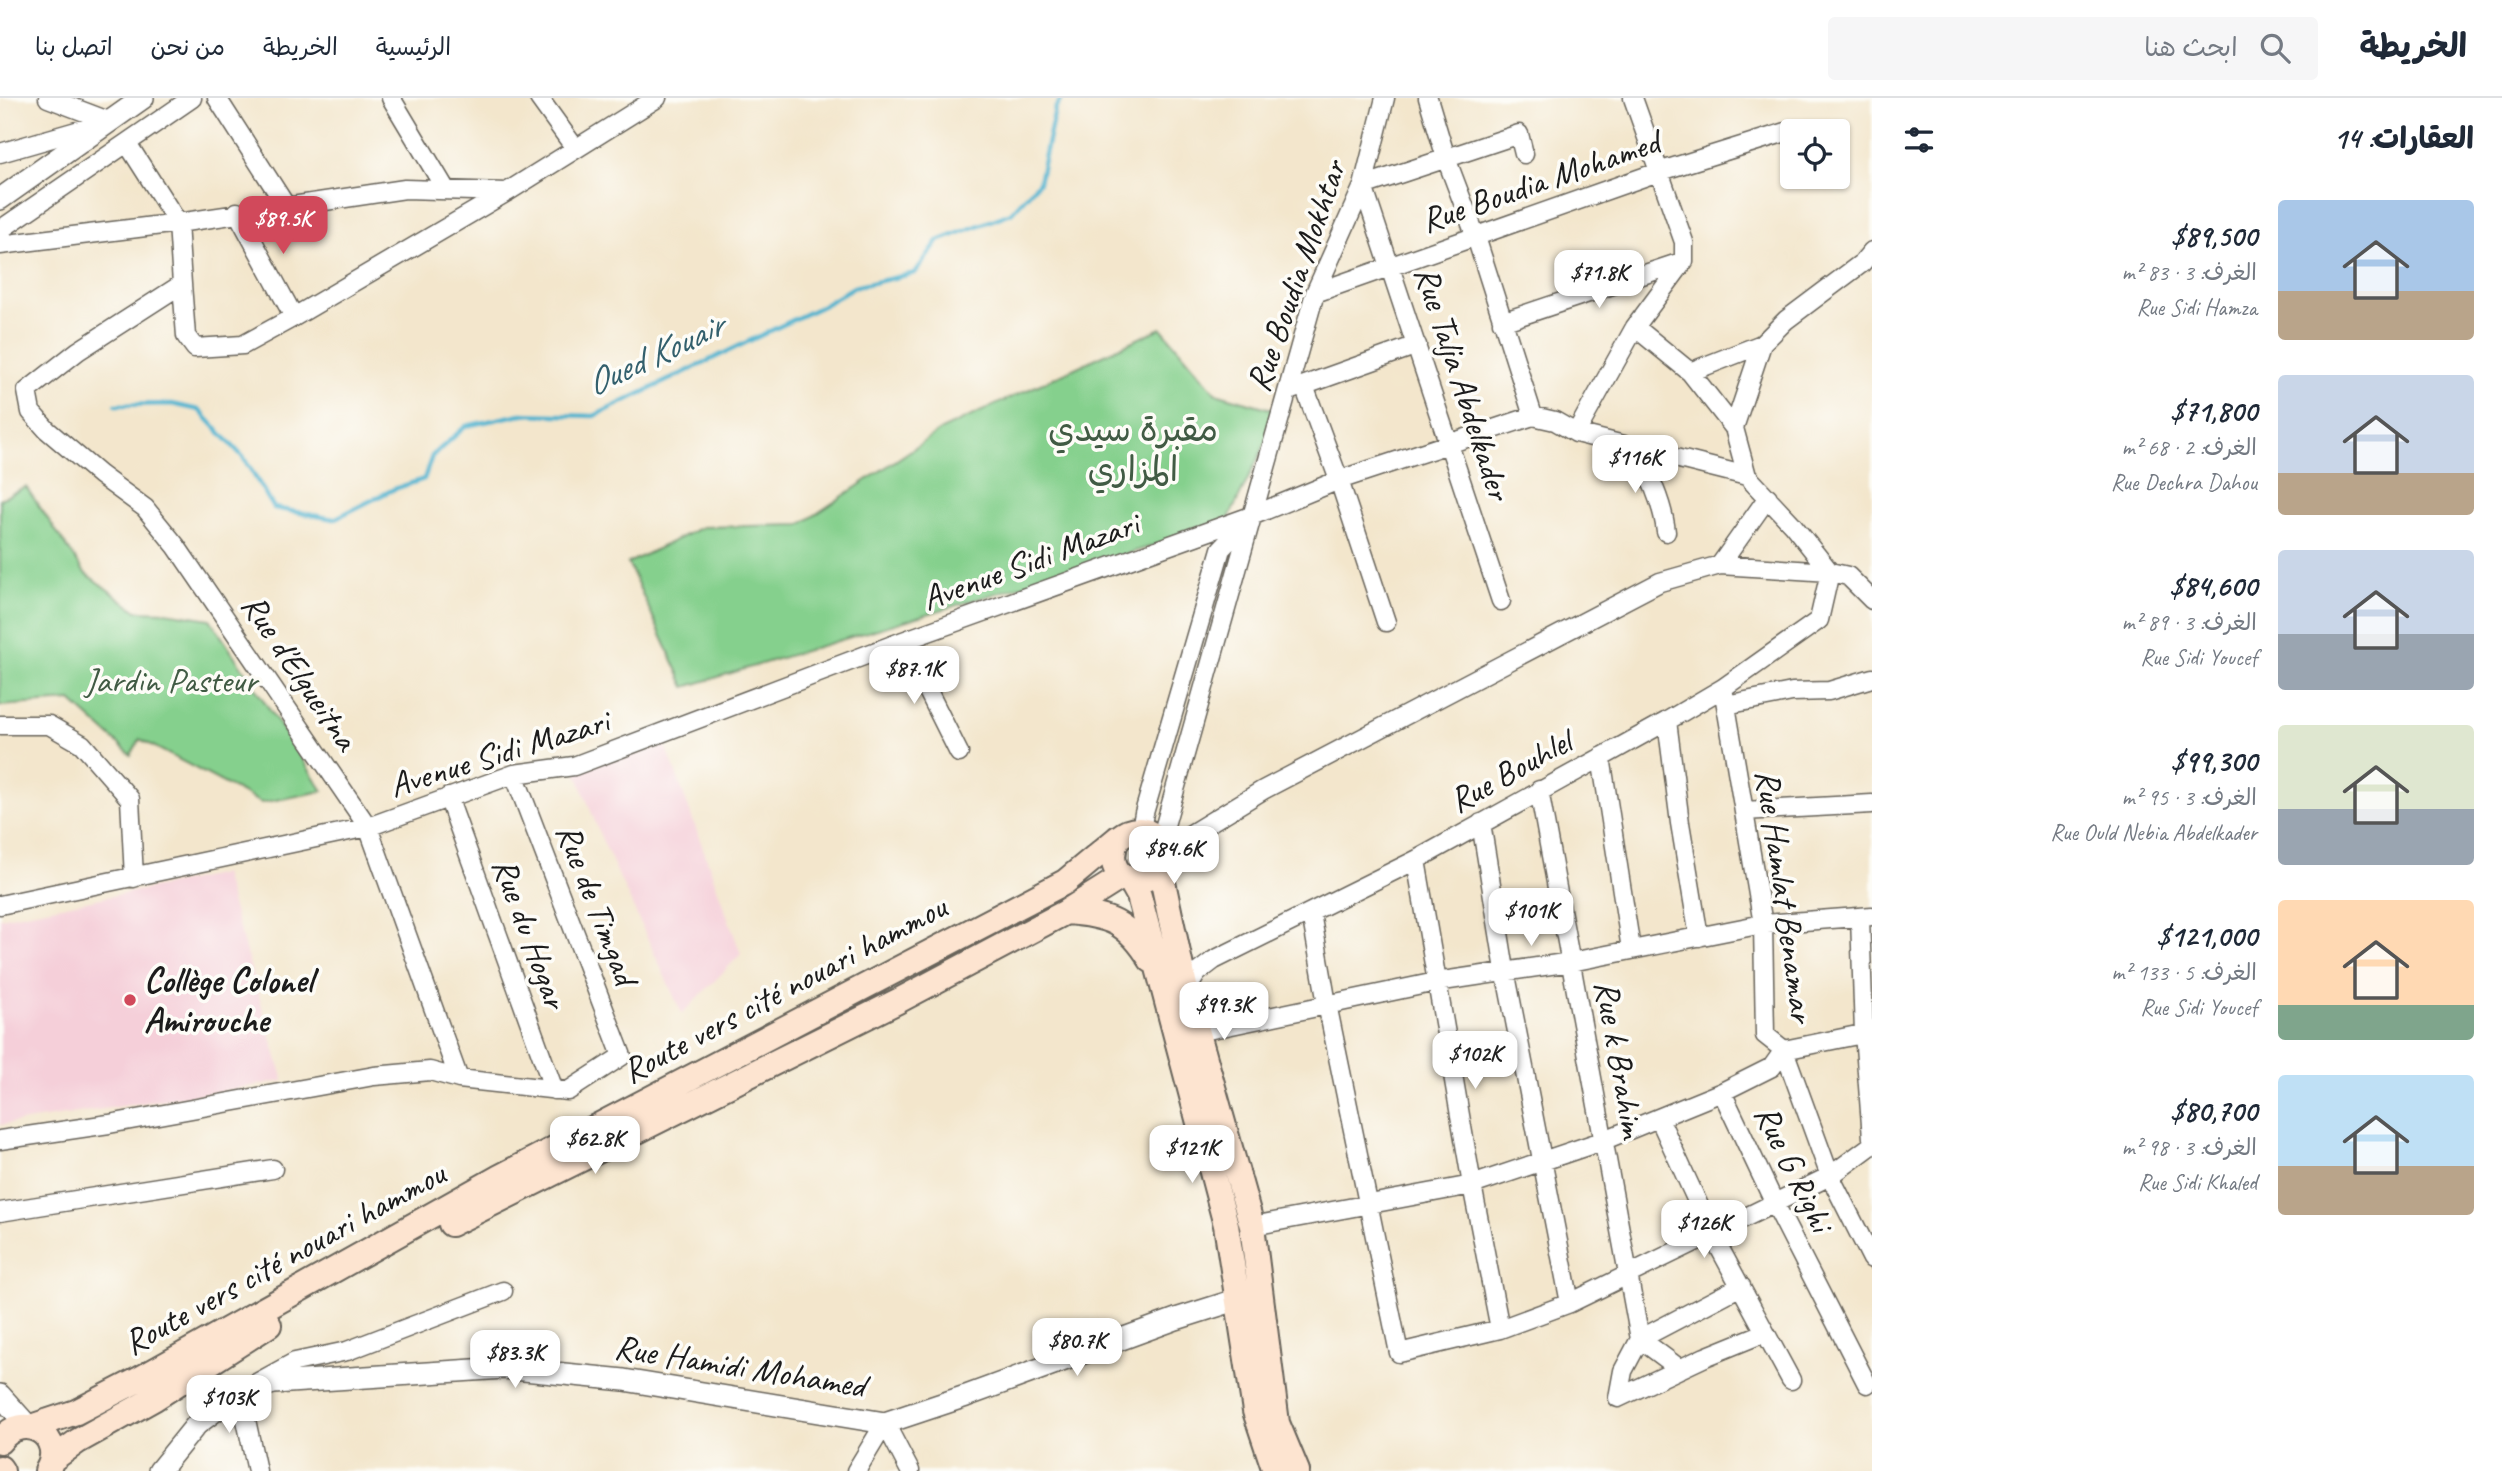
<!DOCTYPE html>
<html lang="ar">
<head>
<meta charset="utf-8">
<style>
  :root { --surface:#fff; --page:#f6f6f7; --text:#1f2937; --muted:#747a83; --line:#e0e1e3; --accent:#d1495b }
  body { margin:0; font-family:Caveat,"Playpen Sans Arabic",sans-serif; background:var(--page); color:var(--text); direction:rtl; height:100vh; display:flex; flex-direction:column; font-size:26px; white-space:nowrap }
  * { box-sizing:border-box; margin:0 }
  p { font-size:23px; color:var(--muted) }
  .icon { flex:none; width:38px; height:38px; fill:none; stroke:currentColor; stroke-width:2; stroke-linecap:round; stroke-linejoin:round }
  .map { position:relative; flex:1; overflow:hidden; direction:ltr }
  .sheet { display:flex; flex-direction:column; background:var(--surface); width:630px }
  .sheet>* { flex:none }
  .controls { position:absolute; left:1780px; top:21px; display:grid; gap:14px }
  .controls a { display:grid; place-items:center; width:70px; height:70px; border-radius:7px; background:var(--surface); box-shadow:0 2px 5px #0004; font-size:35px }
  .price { position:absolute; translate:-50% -60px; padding:0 16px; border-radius:14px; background:#fff; color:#222; font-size:23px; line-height:46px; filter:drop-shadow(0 2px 4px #0008) }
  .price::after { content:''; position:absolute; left:50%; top:42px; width:21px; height:16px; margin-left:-10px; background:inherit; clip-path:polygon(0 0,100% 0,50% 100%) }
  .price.active { background:var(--accent); color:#fff }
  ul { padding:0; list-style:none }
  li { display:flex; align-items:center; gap:21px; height:175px; padding:0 28px }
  li span { display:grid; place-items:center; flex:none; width:196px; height:140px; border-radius:7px; color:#555 }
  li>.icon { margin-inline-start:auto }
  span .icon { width:84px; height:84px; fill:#fffc; stroke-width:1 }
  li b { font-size:30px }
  h2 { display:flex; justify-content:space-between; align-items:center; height:84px; padding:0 28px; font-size:30px }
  header { display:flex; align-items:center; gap:42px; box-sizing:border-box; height:98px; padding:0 35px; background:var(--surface); border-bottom:2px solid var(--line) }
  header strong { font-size:33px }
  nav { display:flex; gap:38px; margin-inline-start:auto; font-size:24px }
  .search { width:490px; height:63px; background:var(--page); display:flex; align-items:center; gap:18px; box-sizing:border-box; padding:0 24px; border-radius:7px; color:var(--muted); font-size:26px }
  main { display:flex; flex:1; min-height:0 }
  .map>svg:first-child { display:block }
  .built { fill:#f5cfd9 }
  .green { fill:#85d08d; stroke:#507654; stroke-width:2 }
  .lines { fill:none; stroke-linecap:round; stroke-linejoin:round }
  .stream { stroke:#50b3cf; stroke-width:4.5 }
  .minor-casing { stroke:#67635a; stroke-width:21 }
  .tertiary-casing { stroke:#67635a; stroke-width:24 }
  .secondary-casing { stroke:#67635a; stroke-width:28 }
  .minor { stroke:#fff; stroke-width:18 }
  .tertiary { stroke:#fff; stroke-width:21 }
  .secondary { stroke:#fde4d0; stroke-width:24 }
  .poi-dot { fill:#d1495b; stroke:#fdfcf7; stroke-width:2.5 }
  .labels { text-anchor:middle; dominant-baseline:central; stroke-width:7; stroke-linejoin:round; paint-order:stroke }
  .street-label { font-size:35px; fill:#1c1c1c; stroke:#fdfcf7 }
  .park-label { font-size:35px; fill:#415b44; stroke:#fdfcf7 }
  .poi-label { font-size:35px; font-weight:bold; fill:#1c1c1c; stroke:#fdfcf7; text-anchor:start }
  .water-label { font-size:37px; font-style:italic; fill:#33606d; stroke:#fdfcf7 }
</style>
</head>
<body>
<header>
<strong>الخريطة</strong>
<div class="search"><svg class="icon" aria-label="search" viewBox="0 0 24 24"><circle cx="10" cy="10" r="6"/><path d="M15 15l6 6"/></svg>ابحث هنا</div>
<nav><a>الرئيسية</a><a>الخريطة</a><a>من نحن</a><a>اتصل بنا</a></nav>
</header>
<main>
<section class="sheet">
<h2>العقارات: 14<svg class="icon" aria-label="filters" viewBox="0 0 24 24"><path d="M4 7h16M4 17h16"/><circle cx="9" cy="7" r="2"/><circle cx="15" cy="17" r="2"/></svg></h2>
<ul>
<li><span style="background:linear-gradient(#a9c7e8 65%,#b9a48a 0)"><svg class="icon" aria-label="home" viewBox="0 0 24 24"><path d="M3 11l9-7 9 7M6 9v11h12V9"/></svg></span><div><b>$89,500</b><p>الغرف: 3 · 83 m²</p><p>Rue Sidi Hamza</p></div></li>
<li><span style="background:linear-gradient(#c9d6e8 70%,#b9a48a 0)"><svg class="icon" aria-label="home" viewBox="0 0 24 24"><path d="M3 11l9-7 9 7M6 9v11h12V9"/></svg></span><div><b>$71,800</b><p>الغرف: 2 · 68 m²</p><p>Rue Dechra Dahou</p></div></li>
<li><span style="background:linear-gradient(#c9d6e8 60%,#9aa5b1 0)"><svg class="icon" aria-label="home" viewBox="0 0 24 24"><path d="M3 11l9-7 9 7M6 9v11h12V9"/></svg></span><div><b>$84,600</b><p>الغرف: 3 · 89 m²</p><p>Rue Sidi Youcef</p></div></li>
<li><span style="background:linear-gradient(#dfe7d0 60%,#9aa5b1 0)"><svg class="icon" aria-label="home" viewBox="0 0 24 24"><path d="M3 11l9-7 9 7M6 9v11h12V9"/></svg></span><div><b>$99,300</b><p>الغرف: 3 · 95 m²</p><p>Rue Ould Nebia Abdelkader</p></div></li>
<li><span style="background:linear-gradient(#ffd9b3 75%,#7fa58c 0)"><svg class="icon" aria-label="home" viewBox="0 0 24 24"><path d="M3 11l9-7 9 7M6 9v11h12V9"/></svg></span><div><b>$121,000</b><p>الغرف: 5 · 133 m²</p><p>Rue Sidi Youcef</p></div></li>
<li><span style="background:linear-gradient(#bfe0f5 65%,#b9a48a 0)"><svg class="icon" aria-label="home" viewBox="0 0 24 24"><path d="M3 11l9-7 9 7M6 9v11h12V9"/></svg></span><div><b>$80,700</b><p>الغرف: 3 · 98 m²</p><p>Rue Sidi Khaled</p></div></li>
</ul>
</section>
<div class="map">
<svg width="1872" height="1373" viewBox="0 0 1872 1373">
  <rect width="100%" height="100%" fill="#fdfcf7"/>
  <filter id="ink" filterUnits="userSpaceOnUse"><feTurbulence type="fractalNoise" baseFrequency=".0143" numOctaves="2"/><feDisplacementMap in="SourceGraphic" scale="14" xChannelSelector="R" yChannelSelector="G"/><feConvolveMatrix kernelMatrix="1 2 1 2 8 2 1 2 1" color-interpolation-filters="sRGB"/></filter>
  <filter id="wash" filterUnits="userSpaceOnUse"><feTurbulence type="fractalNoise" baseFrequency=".00686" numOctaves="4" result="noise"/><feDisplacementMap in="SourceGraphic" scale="28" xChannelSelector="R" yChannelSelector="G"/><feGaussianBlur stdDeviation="1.57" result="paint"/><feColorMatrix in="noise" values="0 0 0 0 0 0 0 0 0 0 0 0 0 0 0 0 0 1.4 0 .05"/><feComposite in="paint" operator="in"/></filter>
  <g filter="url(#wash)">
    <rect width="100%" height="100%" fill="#f3e6cc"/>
    <path class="built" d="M662,636L741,856L682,916L600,737L574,668Z
      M223,776L284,983L0,1027V820Z"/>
    <path class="green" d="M1161,230L1216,295L1281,314L1226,426L685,589L628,465L702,429L800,427L941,332Z
      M26,389L85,475L137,513L166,514L210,521L323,693L261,705L140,641L131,657L71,603L0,608V401Z"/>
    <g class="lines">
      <path class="stream" d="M116,307L172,306L199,312L243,359L274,410L334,421L394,391L424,381L432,358L466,328L521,316L594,318L822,208L854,189L915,175L938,143L1011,115L1039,84L1055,11L1062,0"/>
    </g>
  </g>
  <g filter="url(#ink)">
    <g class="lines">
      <defs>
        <path id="minor" d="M48,0L111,24
          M217,0L286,108
          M391,0L446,92
          M539,0L575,50
          M1428,0L1446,60L1476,139L1533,318
          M127,45L178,125L182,186
          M0,55L101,26
          M237,114L294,219
          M0,132L192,0
          M0,147L178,125L405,91L507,94L657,0
          M1315,195L1658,74L1786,34
          M1502,224L1684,163
          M1635,229L1690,274L1734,330L1747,378
          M1690,274L1762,246
          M1304,288L1339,382L1386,524
          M1294,291L1417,247
          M1734,330L1762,246L1786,222L1862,165L1872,153
          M1576,335L1635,229L1684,163V144L1633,0
          M1632,350C1649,373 1663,406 1666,434
          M1720,467L1768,399
          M1501,503L1363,88L1519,36L1524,56
          M903,543L959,655
          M1723,590L1763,826L1765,937L1784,952L1830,1078L1872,1161
          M1726,607L1792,594L1829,593L1872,580
          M1667,623L1680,725L1699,839
          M0,627H49L82,646L130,701L134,780
          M1601,659L1631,851
          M1539,692L1640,1241L1741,1188
          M448,699L554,992
          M1744,713L1872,706
          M1481,725L1505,872L1570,1205
          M1141,732L1144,715L1221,451L1251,419
          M1160,745L1315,195L1363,88L1385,0
          M1163,753L1263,692L1660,484L1720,467L1830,474L1848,478L1872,502
          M1416,762L1472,1087L1500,1231
          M0,807L368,729L514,676L574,668L903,543L1254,417L1339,382L1533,318L1555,323L1576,335L1747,378L1792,426L1830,474
          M1311,815L1327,906L1399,1255L1500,1231L1570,1205L1830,1078L1872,1047
          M1860,819L1864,935L1872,1040
          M1186,893L1197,875L1214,862L1416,762L1667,623L1723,590L1819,522L1830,474
          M1198,934L1436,884L1571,864L1763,826L1872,818
          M459,981L368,729L176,448L145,410L100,377L47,332L31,314L27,293L78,253L182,186L186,238L195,250L243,247L294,219L507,94
          M1722,994L1775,1106L1867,1286
          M1659,1020L1712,1136L1791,1282
          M0,1042L109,1026L374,978L430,973L459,981L568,993L622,958L514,676
          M0,1114L273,1071
          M1252,1128L1472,1087L1602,1043L1722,994L1772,969L1784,952L1872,934
          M1680,1271L1640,1241L1623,1273L1618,1300L1705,1259L1764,1235
          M885,1325L910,1373
          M257,1373L240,1294L295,1264L347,1253L503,1193
          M856,1373L885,1325"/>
        <path id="tertiary" d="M0,101L143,0
          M0,1297L28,1328
          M159,1373L197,1326L240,1294L274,1285L504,1270L624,1282L885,1325L966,1298L1176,1221L1236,1202L1252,1200"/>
        <path id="secondary" d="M1160,770L1186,893L1252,1128L1277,1325L1297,1373
          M1130,782L1139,798L1226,1127L1255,1313L1275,1373
          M1066,814C1109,817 1128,824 1151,862
          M451,1126L898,903L1066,814L1123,778
          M31,1329L76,1314L138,1282L498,1080L1065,784L1118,740C1151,713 1181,761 1150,779C1144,782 1136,783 1129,781C1111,775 1110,755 1118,740
          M0,1343C24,1311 67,1339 47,1373
          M53,1361L78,1343L155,1300L269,1227
          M0,1370L2,1373"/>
      </defs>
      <use href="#minor" class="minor-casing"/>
      <use href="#tertiary" class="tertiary-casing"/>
      <use href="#secondary" class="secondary-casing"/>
      <use href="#minor" class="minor"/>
      <use href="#tertiary" class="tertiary"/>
      <use href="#secondary" class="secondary"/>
    </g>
  </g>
  <circle class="poi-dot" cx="130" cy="902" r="7"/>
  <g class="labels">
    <g class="street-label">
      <text transform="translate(1540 83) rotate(-19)">Rue Boudia Mohamed</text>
      <text transform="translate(1296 178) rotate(-71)">Rue Boudia Mokhtar</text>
      <text transform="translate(1463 285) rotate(72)">Rue Talja Abdelkader</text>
      <text transform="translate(1030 463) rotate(-20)">Avenue Sidi Mazari</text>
      <text transform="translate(300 574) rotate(56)">Rue d'Elgueitna</text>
      <text transform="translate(499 655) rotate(-17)">Avenue Sidi Mazari</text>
      <text transform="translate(1510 673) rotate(-29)">Rue Bouhlel</text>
      <text transform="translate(1785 798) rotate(82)">Rue Hamlat Benamar</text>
      <text transform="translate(597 806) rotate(69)">Rue de Timgad</text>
      <text transform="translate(530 835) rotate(70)">Rue du Hogar</text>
      <text transform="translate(784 891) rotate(-28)">Route vers cité nouari hammou</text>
      <text transform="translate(1620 961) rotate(80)">Rue k Brahim</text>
      <text transform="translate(1794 1070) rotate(64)">Rue G Righi</text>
      <text transform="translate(284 1160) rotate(-29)">Route vers cité nouari hammou</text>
      <text transform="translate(740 1268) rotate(9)">Rue Hamidi Mohamed</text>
    </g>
    <g class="park-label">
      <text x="1133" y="331">مقبرة سيدي<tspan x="1133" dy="40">المزاري</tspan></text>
      <text x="171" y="582">Jardin Pasteur</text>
    </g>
    <g class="poi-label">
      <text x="144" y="882">Collège Colonel<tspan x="144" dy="40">Amirouche</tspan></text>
    </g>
    <g class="water-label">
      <text transform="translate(654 256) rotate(-25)">Oued Kouair</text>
    </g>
  </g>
</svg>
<div class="controls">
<a><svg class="icon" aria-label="locate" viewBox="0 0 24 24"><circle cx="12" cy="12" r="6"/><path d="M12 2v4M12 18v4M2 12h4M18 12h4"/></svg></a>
</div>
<b class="price active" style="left:283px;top:158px">$89.5K</b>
<b class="price" style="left:1599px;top:212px">$71.8K</b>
<b class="price" style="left:1635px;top:397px">$116K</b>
<b class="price" style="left:914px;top:608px">$87.1K</b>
<b class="price" style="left:1174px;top:788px">$84.6K</b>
<b class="price" style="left:1531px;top:850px">$101K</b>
<b class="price" style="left:1224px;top:944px">$99.3K</b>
<b class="price" style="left:1475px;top:993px">$102K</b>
<b class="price" style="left:595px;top:1078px">$62.8K</b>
<b class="price" style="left:1192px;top:1087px">$121K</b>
<b class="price" style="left:1704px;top:1162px">$126K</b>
<b class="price" style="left:1077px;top:1280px">$80.7K</b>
<b class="price" style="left:515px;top:1292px">$83.3K</b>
<b class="price" style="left:229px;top:1337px">$103K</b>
</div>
</main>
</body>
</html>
